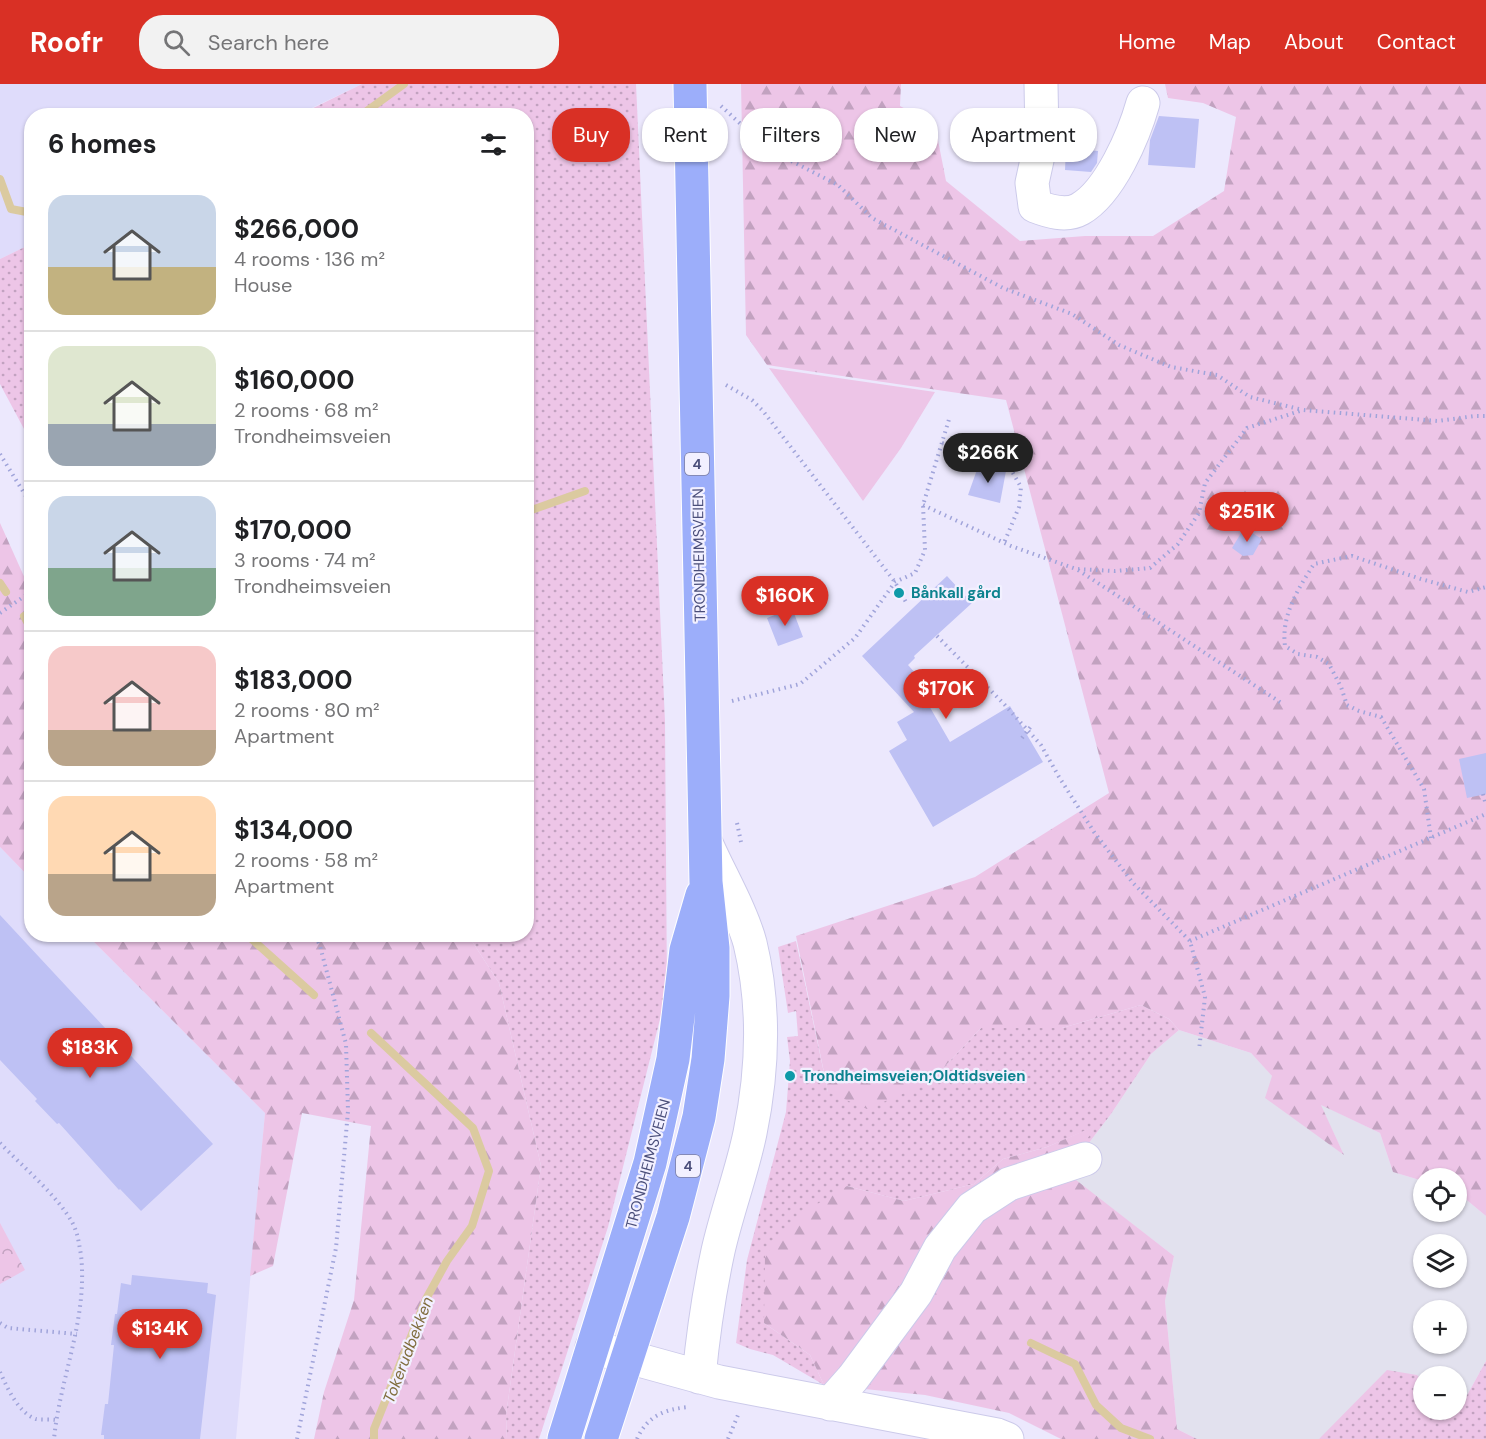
<!DOCTYPE html>
<html lang="en">
<head>
<meta charset="utf-8">
<style>
  :root { --surface:#fff; --page:#f2f2f2; --text:#202124; --muted:#757577; --line:#e0e0e0; --accent:#d93025 }
  body { margin:0; font-family:"DM Sans",sans-serif; background:var(--page); color:var(--text); height:100vh; display:flex; flex-direction:column; font-size:22px; white-space:nowrap }
  * { box-sizing:border-box; margin:0 }
  p { font-size:20px; color:var(--muted) }
  .icon { flex:none; width:33px; height:33px; fill:none; stroke:currentColor; stroke-width:2; stroke-linecap:round; stroke-linejoin:round }
  .map { position:relative; flex:1; overflow:hidden }
  .side { position:absolute; left:24px; top:24px; width:510px; height:834px; display:flex; flex-direction:column; background:var(--surface); border-radius:24px; box-shadow:0 2px 4px #0004 }
  .side>* { flex:none }
  .top-card { position:absolute; left:552px; top:24px; width:570px; height:54px; display:flex; gap:12px }
  .buttons { position:absolute; left:1413px; top:1084px; display:grid; gap:12px }
  .buttons a { display:grid; place-items:center; width:54px; height:54px; border-radius:50%; background:var(--surface); box-shadow:0 2px 4px #0004; font-size:30px }
  .price { position:absolute; translate:-50% -51px; padding:0 14px; border-radius:21px; background:var(--accent); color:#fff; font-size:20px; line-height:39px; filter:drop-shadow(0 2px 3px #0008) }
  .price::after { content:''; position:absolute; left:50%; top:36px; width:18px; height:14px; margin-left:-9px; background:inherit; clip-path:polygon(0 0,100% 0,50% 100%) }
  .price.selected { background:#222; color:#fff }
  ul { padding:0; list-style:none }
  li { display:flex; align-items:center; gap:18px; height:150px; padding:0 24px }
  li+li { border-top:2px solid var(--line) }
  li span { display:grid; place-items:center; flex:none; width:168px; height:120px; border-radius:18px; color:#555 }
  li>.icon { margin-inline-start:auto }
  span .icon { width:72px; height:72px; fill:#fffc; stroke-width:1 }
  li b { font-size:26px }
  h2 { display:flex; justify-content:space-between; align-items:center; height:72px; padding:0 24px; font-size:26px }
  .tag { padding:0 21px; border-radius:24px; background:var(--surface); box-shadow:0 2px 4px #0004; font-size:21px; line-height:54px }
  .tag.selected { background:var(--accent); color:#fff }
  header { display:flex; align-items:center; gap:36px; box-sizing:border-box; height:84px; padding:0 30px; background:var(--accent); color:#fff }
  header strong { font-size:28px }
  nav { display:flex; gap:33px; margin-inline-start:auto; font-size:21px }
  .search { width:420px; height:54px; background:var(--page); display:flex; align-items:center; gap:15px; box-sizing:border-box; padding:0 21px; border-radius:24px; color:var(--muted); font-size:22px }
  .map>svg:first-child { display:block }
  .residential { fill:#dfdcfb }
  .industrial { fill:#e2e1ee; fill-rule:evenodd }
  .grass { fill:url(#grass-dots) }
  .forest { fill:url(#forest-firs) }
  .park { fill:url(#park-crowns) }
  .garden { fill:#edc5e7 }
  .lines { fill:none; stroke-linecap:round; stroke-linejoin:round }
  .stream { stroke:#dbcaa0; stroke-width:8 }
  .building { fill:#bec1f4 }
  .minor-casing { stroke:#cccaea; stroke-width:35 }
  .highway-casing { stroke:#fff; stroke-width:35 }
  .path { stroke:#a0a4da; stroke-width:4; stroke-dasharray:1.5 4.5; stroke-linecap:butt }
  .minor { stroke:#fff; stroke-width:33 }
  .highway { stroke:#9caefa; stroke-width:33 }
  .path-bridge { stroke:#a0a4da; stroke-width:4; stroke-dasharray:1.5 4.5; stroke-linecap:butt }
  .culture-dot { fill:#0f9aa8; stroke:#f2f0ff; stroke-width:2 }
  .labels { text-anchor:middle; dominant-baseline:central; stroke-width:4.5; stroke-linejoin:round; paint-order:stroke }
  .shield { fill:#f2f0ff; stroke:#7c7fa2; stroke-width:1.5 }
  .shield-label { font-size:14px; font-weight:bold; fill:#4a4e7a }
  .street-label { font-size:15px; fill:#4a4e7a; stroke:#f2f0ff }
  .culture-label { font-size:15px; font-weight:bold; fill:#0d838f; stroke:#f2f0ff; text-anchor:start }
  .water-label { font-size:16px; font-style:italic; fill:#7f6c3c; stroke:#f2f0ff }
</style>
</head>
<body>
<header>
<strong>Roofr</strong>
<div class="search"><svg class="icon" aria-label="search" viewBox="0 0 24 24"><circle cx="10" cy="10" r="6"/><path d="M15 15l6 6"/></svg>Search here</div>
<nav><a>Home</a><a>Map</a><a>About</a><a>Contact</a></nav>
</header>
<div class="map">
<svg width="1486" height="1355" viewBox="0 0 1486 1355">
  <defs>
    <pattern id="grass-dots" width="8" height="8" patternUnits="userSpaceOnUse" patternTransform="scale(1.5)"><rect width="8" height="8" fill="#edc5e7"/><path d="M2 2h.1M6 6h.1" fill="none" stroke="#c2a2c0" stroke-width="1.8" stroke-linecap="round"/></pattern>
    <pattern id="forest-firs" width="22" height="20" patternUnits="userSpaceOnUse" patternTransform="scale(1.5)"><rect width="22" height="20" fill="#edc5e7"/><path d="M5 1l3.5 6h-7zM16 11l3.5 6h-7z" fill="#c2a2c0"/></pattern>
    <pattern id="park-crowns" width="20" height="18" patternUnits="userSpaceOnUse" patternTransform="scale(1.5)"><rect width="20" height="18" fill="#edc5e7"/><path d="M2 6a3 3 0 1 1 6 0M12 15a3 3 0 1 1 6 0" fill="none" stroke="#c2a2c0"/></pattern>
  </defs>
  <rect width="100%" height="100%" fill="#ece8fd"/>
  <path class="residential" d="M0,0H362L297,31L32,32L31,160L0,175Z
    M0,763L31,795L32,850L87,851L265,1029L236,1355H0Z"/>
  <path class="industrial" d="M1179,946L1251,969L1343,1069L1320,1020L1380,1049L1393,1088L1423,1097L1424,1128H1456L1457,1108L1486,1132V1277L1466,1313L1457,1318L1456,1293H1424L1423,1297L1417,1291L1319,1355H1197L1177,1345L1165,1217L1174,1172L1066,1089L1111,1030L1151,970ZM1424,1161H1456V1194H1424ZM1424,1227H1456V1260H1424Z"/>
  <path class="grass" d="M362,0H636L665,637L667,907L608,1143L539,1355H507L506,1331L541,1082L499,899L468,851L526,850V32H297Z
    M31,160V358L0,300V175Z
    M796,857L828,1008L930,998L981,944H1062L1141,921L1169,935L1179,946L1151,970L1111,1030L1066,1089L1094,1043L1047,1063L1003,1075L974,1100L904,1117L847,1102L764,1239L810,1271L824,1301L773,1271L750,1265L736,1259L747,1176L786,1028L790,977L787,953L798,952L796,927L788,929L778,863Z
    M1486,1277V1355H1319L1387,1286L1417,1291L1423,1297L1424,1326H1456L1457,1318L1466,1313Z"/>
  <path class="forest" d="M741,0H901L900,22L935,41L946,97L1020,157L1085,152H1153L1224,107L1236,33L1203,19L1168,14L1165,0H1486V1132L1457,1108L1456,1095H1424L1423,1097L1393,1088L1380,1049L1321,1021L1344,1071L1265,1014L1272,992L1251,969L1179,946L1169,935L1141,921L1062,944H981L930,998L867,1025L828,1008L796,852L975,793L1109,709L1006,316L767,281L746,251Z
    M0,439L31,508V795L0,763Z
    M290,851L291,852L307,850L468,851L499,899L541,1082L506,1331L507,1355H314L324,1308L354,1216L371,1042L302,1029L273,1182L250,1192L265,1029L87,851Z
    M1095,1042L1067,1089L1174,1172L1165,1217L1177,1345L1197,1355H1061L1009,1329L925,1311L824,1301L810,1271L764,1239L765,1172L794,1134L847,1102L904,1117L974,1100L1003,1075L1047,1063Z"/>
  <path class="park" d="M0,1139L25,1186L0,1200Z"/>
  <path class="garden" d="M769,284L935,308L901,364L863,417Z"/>
  <g class="lines">
    <path class="stream" d="M360,32L404,0
      M0,95L11,125L32,129
      M526,428L585,407
      M0,499L6,508
      M24,532L32,547
      M246,850L314,911
      M371,949L473,1044L489,1087L472,1142L447,1177L426,1215L374,1345V1355
      M1031,1259L1075,1280L1096,1321L1121,1344L1150,1355"/>
  </g>
  <path class="building" d="M1159,32L1199,35L1195,84L1148,81L1150,56Z
    M1066,64L1098,67L1097,79L1091,88L1065,86Z
    M979,380L1006,387L1000,419L968,411Z
    M1244,444L1262,455L1253,471L1243,472L1232,464Z
    M947,492L972,519L914,572L915,574L908,581L926,601L920,606L950,658L1010,622L1043,678L933,743L889,667L907,656L897,638L914,628L862,572Z
    M792,524L803,553L778,562L767,534Z
    M1486,669V710L1467,714L1459,675Z
    M0,831L213,1060L141,1127L120,1105L119,1106L59,1039L57,1040L35,1017L37,1015L0,976Z
    M132,1191L208,1199L207,1209L216,1211L200,1355H104V1351H101L105,1320H108L114,1261H111L115,1230H117L121,1199L131,1201Z"/>
  <g class="lines">
    <defs>
      <path id="minor" d="M1041,0L1042,53L1032,99L1035,122C1048,127 1066,133 1080,125C1110,108 1134,51 1143,19
        M592,1263L719,1298L997,1351L1007,1355
        M699,1293C703,1250 709,1209 718,1167C727,1127 742,1088 750,1049C763,986 765,921 750,859C741,826 720,791 706,759
        M830,1320L853,1294L916,1209L940,1164L972,1124L1009,1100L1085,1075"/>
      <path id="highway" d="M564,1355L650,1079L673,975L686,866L702,811
        M601,1355L673,1133L699,1033L708,975L713,912V864L706,798L690,0"/>
    </defs>
    <use href="#minor" class="minor-casing"/>
    <use href="#highway" class="highway-casing"/>
    <path class="path" d="M721,22L768,65L838,101L872,134L1003,204L1072,230L1119,261L1171,283L1217,291L1250,313L1303,326
      M726,301L752,316L763,327L895,498L907,520
      M942,359L1010,384L1021,403L1019,423L1004,459
      M0,370L32,422
      M923,421L1011,462L1076,485L1115,487L1150,484L1178,460L1199,429L1205,399L1247,344L1303,326L1438,337L1475,332H1486
      M1078,486L1283,620
      M0,529L32,507
      M937,552L1004,620L1041,661L1059,693L1094,748L1133,799L1190,857L1205,913L1199,966
      M732,617L800,600L855,554L895,498L915,489L925,466L923,421L950,332
      M1483,710L1486,721
      M737,739L741,758
      M1431,754L1424,705L1381,633L1359,627L1347,621L1341,603L1329,580L1317,573L1298,570L1285,562C1281,531 1298,505 1314,480L1352,472L1421,495L1468,508L1486,503
      M1190,857L1486,730
      M0,1059C22,1082 59,1113 73,1140C78,1150 79,1160 81,1171C88,1235 60,1293 54,1355
      M0,1239L8,1244L77,1250
      M0,1288C7,1303 18,1329 36,1335C41,1336 50,1335 56,1336
      M297,1355L336,1164L348,1027L346,960L320,862L315,850
      M637,1355C647,1332 665,1325 689,1323
      M728,1355L738,1331"/>
    <use href="#minor" class="minor"/>
    <use href="#highway" class="highway"/>
    <path class="path-bridge" d="M1022,654L1032,641"/>
  </g>
  <g class="culture-dot">
    <circle cx="899" cy="509" r="6"/>
    <circle cx="790" cy="992" r="6"/>
  </g>
  <g class="labels">
    <g class="shield">
      <rect x="685" y="369" width="24" height="22" rx="4.5"/>
      <rect x="676" y="1071" width="24" height="22" rx="4.5"/>
    </g>
    <g class="shield-label">
      <text x="697" y="380">4</text>
      <text x="688" y="1082">4</text>
    </g>
    <g class="street-label">
      <text transform="translate(699 471) rotate(-91)">TRONDHEIMSVEIEN</text>
      <text transform="translate(648 1080) rotate(-75)">TRONDHEIMSVEIEN</text>
    </g>
    <g class="culture-label">
      <text x="911" y="509">Bånkall gård</text>
      <text x="802" y="992">Trondheimsveien;Oldtidsveien</text>
    </g>
    <g class="water-label">
      <text transform="translate(408 1266) rotate(-69)">Tokerudbekken</text>
    </g>
  </g>
</svg>
<div class="buttons">
<a><svg class="icon" aria-label="locate" viewBox="0 0 24 24"><circle cx="12" cy="12" r="6"/><path d="M12 2v4M12 18v4M2 12h4M18 12h4"/></svg></a>
<a><svg class="icon" aria-label="layers" viewBox="0 0 24 24"><path d="M12 4l9 5-9 5-9-5zM3 14l9 5 9-5"/></svg></a>
<a>+</a>
<a>−</a>
</div>
<b class="price selected" style="left:988px;top:400px">$266K</b>
<b class="price" style="left:1247px;top:459px">$251K</b>
<b class="price" style="left:785px;top:543px">$160K</b>
<b class="price" style="left:946px;top:636px">$170K</b>
<b class="price" style="left:90px;top:995px">$183K</b>
<b class="price" style="left:160px;top:1276px">$134K</b>
<div class="top-card">
<a class="tag selected">Buy</a>
<a class="tag">Rent</a>
<a class="tag">Filters</a>
<a class="tag">New</a>
<a class="tag">Apartment</a>
</div>
<section class="side">
<h2>6 homes<svg class="icon" aria-label="filters" viewBox="0 0 24 24"><path d="M4 7h16M4 17h16"/><circle cx="9" cy="7" r="2"/><circle cx="15" cy="17" r="2"/></svg></h2>
<ul>
<li><span style="background:linear-gradient(#c9d6e8 60%,#c2b280 0)"><svg class="icon" aria-label="home" viewBox="0 0 24 24"><path d="M3 11l9-7 9 7M6 9v11h12V9"/></svg></span><div><b>$266,000</b><p>4 rooms · 136 m²</p><p>House</p></div></li>
<li><span style="background:linear-gradient(#dfe7d0 65%,#9aa5b1 0)"><svg class="icon" aria-label="home" viewBox="0 0 24 24"><path d="M3 11l9-7 9 7M6 9v11h12V9"/></svg></span><div><b>$160,000</b><p>2 rooms · 68 m²</p><p>Trondheimsveien</p></div></li>
<li><span style="background:linear-gradient(#c9d6e8 60%,#7fa58c 0)"><svg class="icon" aria-label="home" viewBox="0 0 24 24"><path d="M3 11l9-7 9 7M6 9v11h12V9"/></svg></span><div><b>$170,000</b><p>3 rooms · 74 m²</p><p>Trondheimsveien</p></div></li>
<li><span style="background:linear-gradient(#f6c9c9 70%,#b9a48a 0)"><svg class="icon" aria-label="home" viewBox="0 0 24 24"><path d="M3 11l9-7 9 7M6 9v11h12V9"/></svg></span><div><b>$183,000</b><p>2 rooms · 80 m²</p><p>Apartment</p></div></li>
<li><span style="background:linear-gradient(#ffd9b3 65%,#b9a48a 0)"><svg class="icon" aria-label="home" viewBox="0 0 24 24"><path d="M3 11l9-7 9 7M6 9v11h12V9"/></svg></span><div><b>$134,000</b><p>2 rooms · 58 m²</p><p>Apartment</p></div></li>
</ul>
</section>
</div>
</body>
</html>
